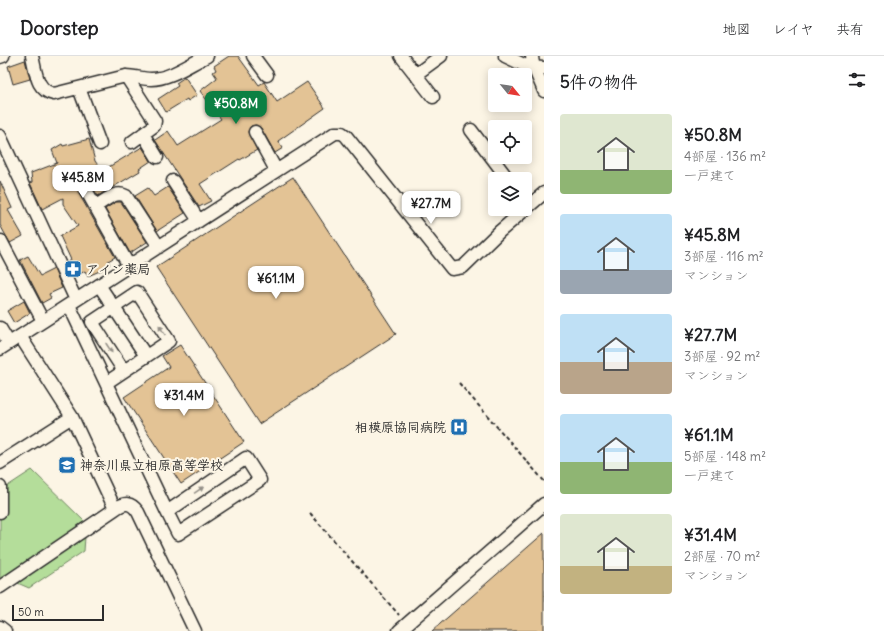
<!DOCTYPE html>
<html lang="ja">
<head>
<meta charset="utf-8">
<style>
  :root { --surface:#fff; --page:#f6f6f6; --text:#202124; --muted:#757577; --line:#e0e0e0; --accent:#0b8043 }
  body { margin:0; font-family:Delius,"Klee One",sans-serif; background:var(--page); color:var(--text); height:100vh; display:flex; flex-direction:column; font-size:15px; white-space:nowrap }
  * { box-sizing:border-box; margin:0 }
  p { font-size:13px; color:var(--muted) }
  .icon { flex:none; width:22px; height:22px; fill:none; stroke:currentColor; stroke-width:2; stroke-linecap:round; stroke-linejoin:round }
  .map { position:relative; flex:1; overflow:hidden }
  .details { display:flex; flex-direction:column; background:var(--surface); width:340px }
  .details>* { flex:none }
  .needle { width:26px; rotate:120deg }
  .controls { position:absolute; left:488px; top:12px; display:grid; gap:8px }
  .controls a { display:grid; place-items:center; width:44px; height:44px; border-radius:4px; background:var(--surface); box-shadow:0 2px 10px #0003; font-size:20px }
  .scale { position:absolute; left:12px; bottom:10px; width:92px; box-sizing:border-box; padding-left:4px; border:2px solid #2b2b2b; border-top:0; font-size:11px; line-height:14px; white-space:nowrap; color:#2b2b2b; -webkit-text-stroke:3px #fcf5e5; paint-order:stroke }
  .price { position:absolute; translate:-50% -34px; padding:0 9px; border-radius:8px; background:#fff; color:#222; font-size:13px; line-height:26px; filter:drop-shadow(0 1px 2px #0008) }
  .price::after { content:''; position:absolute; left:50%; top:24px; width:12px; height:9px; margin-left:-6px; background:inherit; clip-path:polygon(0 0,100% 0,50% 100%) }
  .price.selected { background:var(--accent); color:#fff }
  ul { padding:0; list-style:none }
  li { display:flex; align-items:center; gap:12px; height:100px; padding:0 16px }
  li span { display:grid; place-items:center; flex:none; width:112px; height:80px; border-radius:4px; color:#555 }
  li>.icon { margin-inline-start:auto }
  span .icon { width:48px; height:48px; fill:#fffc; stroke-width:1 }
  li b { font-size:17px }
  h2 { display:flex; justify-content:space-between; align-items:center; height:48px; padding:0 16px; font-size:17px }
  header { display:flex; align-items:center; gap:24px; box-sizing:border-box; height:56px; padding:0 20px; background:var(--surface); border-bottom:1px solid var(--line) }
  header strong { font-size:19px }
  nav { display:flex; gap:22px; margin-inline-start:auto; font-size:14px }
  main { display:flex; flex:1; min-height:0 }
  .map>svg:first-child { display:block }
  .green { fill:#b4dd9a; stroke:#708462 }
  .building { fill:#e3c395; stroke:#2b2b2b }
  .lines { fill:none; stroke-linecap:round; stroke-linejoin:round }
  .minor-casing { stroke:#2b2b2b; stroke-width:15 }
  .path { stroke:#2b2b2b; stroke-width:2; stroke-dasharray:4 3; stroke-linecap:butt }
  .minor { stroke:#fcf5e5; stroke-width:12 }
  .oneway { fill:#949088 }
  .labels { text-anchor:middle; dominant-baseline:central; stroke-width:4; stroke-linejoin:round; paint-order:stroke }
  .poi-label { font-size:13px; font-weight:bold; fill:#2b2b2b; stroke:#fcf5e5; text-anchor:start }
</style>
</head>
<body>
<header>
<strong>Doorstep</strong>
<nav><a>地図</a><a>レイヤ</a><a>共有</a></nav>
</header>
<main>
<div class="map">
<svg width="544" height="575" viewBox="0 0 544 575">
  <rect width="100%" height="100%" fill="#fcf5e5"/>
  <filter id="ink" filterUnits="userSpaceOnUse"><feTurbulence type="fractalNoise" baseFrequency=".025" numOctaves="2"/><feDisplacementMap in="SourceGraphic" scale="8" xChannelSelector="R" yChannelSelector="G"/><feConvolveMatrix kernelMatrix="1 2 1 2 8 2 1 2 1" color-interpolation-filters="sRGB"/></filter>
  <g filter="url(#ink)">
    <path class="green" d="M32,414L86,467L84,495L29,532L6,522L0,525V435Z"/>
    <path class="building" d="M229,0H238L259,29L264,26L277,46L307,26L325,52L278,85L283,92L275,97L261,72L256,69L251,70L248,76L257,94L240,104L239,103L200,128L211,145L199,151L155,84L168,75L178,90L221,63L200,35L217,22L213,16L216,14L214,10Z
      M25,4L30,23L13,28L8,10Z
      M185,21L197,39L188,45L187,43L166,56L158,43L178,30L176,27Z
      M89,83L95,105L102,115L142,91L151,105L139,113L140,115L98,140L89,127H86L80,130L79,138L115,201L108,205L110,208L102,214L88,220L85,215L74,221L67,207L71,204L60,180L78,170L63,148V142L42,153L30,127L32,126L31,117L57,107L52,94L62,88L63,90Z
      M293,121L396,278L259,368L156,211Z
      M0,125L12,152L8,154L23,180L10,187L0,169Z
      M168,131L185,157L157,175L135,140L148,132L154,140Z
      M116,146H121L147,186L130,197L105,153Z
      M28,200L40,220L54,213L62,232L49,238L51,242L42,247L20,204Z
      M24,245L30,257L14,267L7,255Z
      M180,289L244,386L181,428L124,341L169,311L162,300Z
      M544,477V575H432Z"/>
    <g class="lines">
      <defs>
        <path id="minor" d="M32,0C36,15 36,35 54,38L126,20C135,20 142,23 151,23C170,23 190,8 207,0
          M253,0L267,19
          M401,0L433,41
          M505,0L528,11L544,12
          M532,0C532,11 540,24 544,35
          M0,1L3,0
          M415,19L441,0
          M126,20L155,65L154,70L132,86
          M79,32L100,88
          M471,74L508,123
          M255,76L276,114
          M143,78L157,101
          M0,80L76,244
          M173,125L199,165
          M86,134L129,210
          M96,150C105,145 115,134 126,140L159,191
          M1,185L43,265
          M99,229L146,300
          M69,249L167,456L178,478L260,424L246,402L167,456
          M0,272L9,287
          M20,280L72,361L115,453
          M0,293L335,77H342L346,80L452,213L463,211L499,176L544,137
          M106,327L169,285L137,236L92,266L124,315
          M0,407L72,361
          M0,431V456
          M0,531L115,453C125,446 131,446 138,456L195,575
          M0,571L5,575
          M399,575L544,448"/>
      </defs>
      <use href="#minor" class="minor-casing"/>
      <path class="path" d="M459,327L544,425
        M310,457L399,559"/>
      <use href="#minor" class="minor"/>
    </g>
    <defs><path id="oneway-solid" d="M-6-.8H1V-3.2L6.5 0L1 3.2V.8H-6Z"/></defs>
    <g class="oneway">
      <use href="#oneway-solid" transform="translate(162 274) rotate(-123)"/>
      <use href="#oneway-solid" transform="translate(109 292) rotate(57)"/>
      <use href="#oneway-solid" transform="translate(199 434) rotate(-34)"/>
    </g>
  </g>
  <defs>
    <symbol id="pharmacy-square" viewBox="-11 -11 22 22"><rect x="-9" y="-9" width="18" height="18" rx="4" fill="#1f6fb2" stroke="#fcf5e5"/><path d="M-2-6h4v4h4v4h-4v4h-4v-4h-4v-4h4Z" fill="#fff"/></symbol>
    <symbol id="hospital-square" viewBox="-11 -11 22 22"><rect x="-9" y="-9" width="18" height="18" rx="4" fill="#1f6fb2" stroke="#fcf5e5"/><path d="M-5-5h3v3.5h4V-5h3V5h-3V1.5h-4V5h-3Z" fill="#fff"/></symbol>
    <symbol id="school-square" viewBox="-11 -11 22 22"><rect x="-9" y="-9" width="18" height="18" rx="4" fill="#1f6fb2" stroke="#fcf5e5"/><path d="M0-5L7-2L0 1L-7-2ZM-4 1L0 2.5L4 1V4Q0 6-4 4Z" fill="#fff"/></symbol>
  </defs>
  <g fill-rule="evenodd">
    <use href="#pharmacy-square" x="63" y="203" width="20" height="20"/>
    <use href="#hospital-square" x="449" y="361" width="20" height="20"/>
    <use href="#school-square" x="57" y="399" width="20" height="20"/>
  </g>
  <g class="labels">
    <g class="poi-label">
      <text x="86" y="213">アイン薬局</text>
      <text x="446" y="371" text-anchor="end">相模原協同病院</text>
      <text x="80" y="409">神奈川県立相原高等学校</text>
    </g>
  </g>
</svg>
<div class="controls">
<a><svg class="needle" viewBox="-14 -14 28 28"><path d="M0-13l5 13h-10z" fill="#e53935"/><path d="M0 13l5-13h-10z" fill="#757577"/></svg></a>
<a><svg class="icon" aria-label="locate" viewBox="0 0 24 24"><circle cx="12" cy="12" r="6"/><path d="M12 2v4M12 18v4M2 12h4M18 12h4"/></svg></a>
<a><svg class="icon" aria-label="layers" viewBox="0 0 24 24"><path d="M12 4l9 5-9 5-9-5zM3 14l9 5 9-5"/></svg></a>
</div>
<div class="scale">50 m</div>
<b class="price selected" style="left:236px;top:69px">¥50.8M</b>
<b class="price" style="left:83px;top:143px">¥45.8M</b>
<b class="price" style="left:431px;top:169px">¥27.7M</b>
<b class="price" style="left:276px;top:244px">¥61.1M</b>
<b class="price" style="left:184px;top:361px">¥31.4M</b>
</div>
<section class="details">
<h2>5件の物件<svg class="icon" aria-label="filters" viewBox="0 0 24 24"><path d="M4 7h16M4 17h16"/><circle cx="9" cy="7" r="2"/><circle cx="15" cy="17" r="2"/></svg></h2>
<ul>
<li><span style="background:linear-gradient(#dfe7d0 70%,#8fb573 0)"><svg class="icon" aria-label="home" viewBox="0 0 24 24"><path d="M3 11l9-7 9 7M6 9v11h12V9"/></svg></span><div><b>¥50.8M</b><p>4部屋 · 136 m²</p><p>一戸建て</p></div></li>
<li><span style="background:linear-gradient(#bfe0f5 70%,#9aa5b1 0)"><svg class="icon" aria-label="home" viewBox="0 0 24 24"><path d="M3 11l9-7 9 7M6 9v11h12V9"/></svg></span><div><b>¥45.8M</b><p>3部屋 · 116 m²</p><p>マンション</p></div></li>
<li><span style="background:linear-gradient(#bfe0f5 60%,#b9a48a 0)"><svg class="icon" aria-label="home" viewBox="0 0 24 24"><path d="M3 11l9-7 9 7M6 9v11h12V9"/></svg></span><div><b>¥27.7M</b><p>3部屋 · 92 m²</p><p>マンション</p></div></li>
<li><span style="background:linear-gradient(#bfe0f5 60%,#8fb573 0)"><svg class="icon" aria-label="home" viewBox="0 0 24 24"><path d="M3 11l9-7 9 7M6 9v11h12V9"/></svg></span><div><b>¥61.1M</b><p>5部屋 · 148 m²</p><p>一戸建て</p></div></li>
<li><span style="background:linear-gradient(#dfe7d0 65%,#c2b280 0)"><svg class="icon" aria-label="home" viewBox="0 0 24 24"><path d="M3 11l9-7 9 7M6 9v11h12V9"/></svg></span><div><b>¥31.4M</b><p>2部屋 · 70 m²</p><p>マンション</p></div></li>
</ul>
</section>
</main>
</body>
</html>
